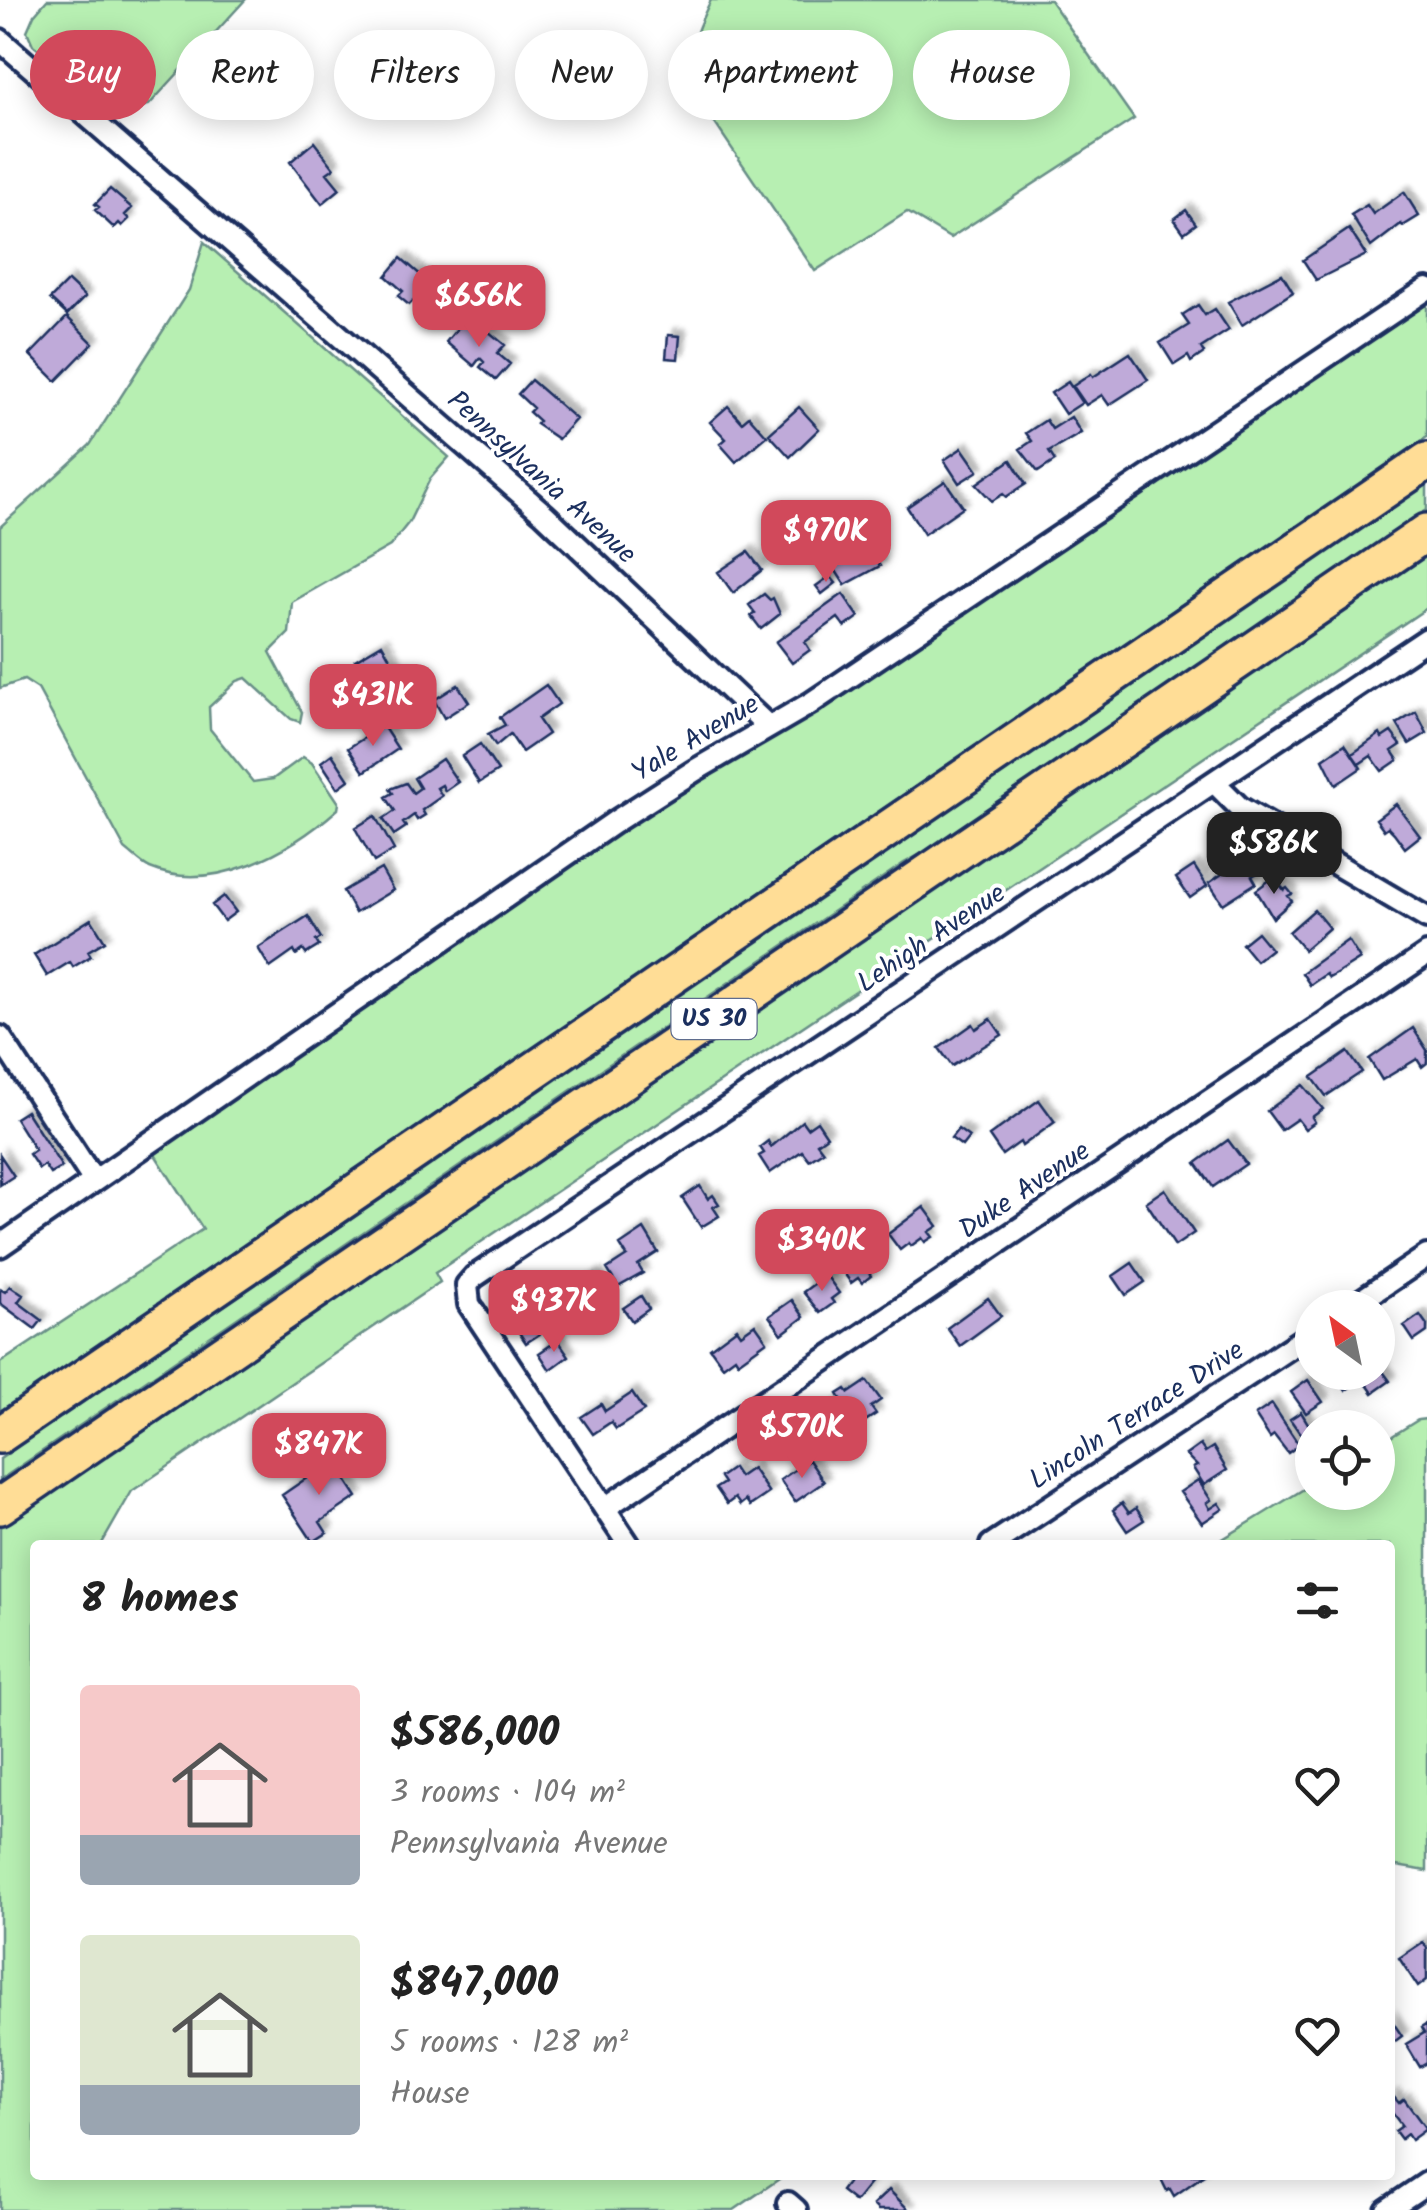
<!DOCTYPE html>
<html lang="en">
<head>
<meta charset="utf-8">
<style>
  :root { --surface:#fff; --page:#f6f6f6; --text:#222; --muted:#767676; --accent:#d1495b }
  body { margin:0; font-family:Kalam,sans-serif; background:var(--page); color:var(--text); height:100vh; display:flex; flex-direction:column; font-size:38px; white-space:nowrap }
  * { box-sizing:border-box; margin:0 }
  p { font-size:32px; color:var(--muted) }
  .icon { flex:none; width:55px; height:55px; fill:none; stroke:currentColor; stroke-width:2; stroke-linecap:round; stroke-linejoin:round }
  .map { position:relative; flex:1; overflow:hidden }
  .details { position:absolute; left:30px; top:1540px; width:1365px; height:640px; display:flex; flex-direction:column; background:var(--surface); border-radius:10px; box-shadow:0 5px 25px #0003 }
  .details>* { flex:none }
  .guide { position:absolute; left:30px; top:30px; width:1368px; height:90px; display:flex; gap:20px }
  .needle { width:65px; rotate:327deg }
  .fabs { position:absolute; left:1295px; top:1290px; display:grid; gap:20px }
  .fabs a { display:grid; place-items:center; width:100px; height:100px; border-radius:50%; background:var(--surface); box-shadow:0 5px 25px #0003; font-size:50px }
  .price { position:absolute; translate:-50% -85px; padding:0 22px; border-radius:20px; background:var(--accent); color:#fff; font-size:32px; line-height:65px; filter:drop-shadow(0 2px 5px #0008) }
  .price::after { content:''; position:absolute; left:50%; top:60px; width:30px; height:22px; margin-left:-15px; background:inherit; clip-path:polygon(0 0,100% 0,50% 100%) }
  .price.active { background:#222; color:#fff }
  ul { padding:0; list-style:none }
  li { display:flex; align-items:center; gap:30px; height:250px; padding:0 50px }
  li span { display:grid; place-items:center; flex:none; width:280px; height:200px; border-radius:10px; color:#555 }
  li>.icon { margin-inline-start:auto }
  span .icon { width:120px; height:120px; fill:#fffc; stroke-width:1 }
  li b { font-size:42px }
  h2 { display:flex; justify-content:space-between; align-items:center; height:120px; padding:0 50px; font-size:42px }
  .pill { padding:0 35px; border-radius:45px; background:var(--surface); box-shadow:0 5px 25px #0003; font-size:35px; line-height:90px }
  .pill.active { background:var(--accent); color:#fff }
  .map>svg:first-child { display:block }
  .green { fill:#b7efb2; stroke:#698f88; stroke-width:2.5 }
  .building { fill:#bfaad9; stroke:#1b2f5e; stroke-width:2.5; filter:url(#shadow) }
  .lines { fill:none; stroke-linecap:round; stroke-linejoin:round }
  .street-casing { stroke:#1b2f5e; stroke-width:28 }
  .highway-casing { stroke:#1b2f5e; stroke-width:42 }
  .street { stroke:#fff; stroke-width:20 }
  .highway { stroke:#ffdd96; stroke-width:35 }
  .labels { text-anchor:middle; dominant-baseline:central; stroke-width:8; stroke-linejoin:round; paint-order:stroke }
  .shield { fill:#fff; stroke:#5f6d8e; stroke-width:2.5 }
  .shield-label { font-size:25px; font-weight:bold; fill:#1b2f5e }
  .street-label { font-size:28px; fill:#1b2f5e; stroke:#fff }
</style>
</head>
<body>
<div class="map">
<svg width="1427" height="2210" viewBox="0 0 1427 2210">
  <defs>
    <filter id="shadow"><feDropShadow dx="6" dy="-6" stdDeviation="2.5" flood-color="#0004"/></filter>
  </defs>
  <rect width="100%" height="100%" fill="#fff"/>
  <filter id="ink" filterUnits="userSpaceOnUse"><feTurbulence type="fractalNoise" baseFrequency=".01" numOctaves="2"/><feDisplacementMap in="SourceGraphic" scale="20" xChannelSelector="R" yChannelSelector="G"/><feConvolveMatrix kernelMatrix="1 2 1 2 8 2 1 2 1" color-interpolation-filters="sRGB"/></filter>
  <g filter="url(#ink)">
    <path class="green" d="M47,0H245L149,105L114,114L33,45L27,31L34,15Z
      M711,0H1050L1134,119L950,238L907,212L815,271L695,94C682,61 696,30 711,0Z
      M204,242L449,457L430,479L409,522L390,546L292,602L289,633L270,652L302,712L300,722L291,719L246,678L237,681L209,707L210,729L253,782L273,779L303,757L312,763L339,803L338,809C292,850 214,895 150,868C141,864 133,855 125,849L38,689L24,680L0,688V527L90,445L189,290Z
      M1427,301V437L0,1412V1363L203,1229L154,1153L306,1045L616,832L722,763L812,715Z
      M1427,479V510L972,826L904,863L0,1480V1459L894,849L953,801Z
      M1427,555V608L435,1273L440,1282L132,1491L101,1545H35V2175H785L734,2210H0V1527Z
      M1427,1419V1871L1390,1865V1545H1213L1312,1484V1492H1378V1445L1418,1420Z"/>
    <path class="building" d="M314,142L334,168L327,173L340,189L322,204L290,162Z
      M110,189L132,208L125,215L129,219L122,226L119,223L114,228L95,210L99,207L95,204Z
      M1404,192L1419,216L1403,226L1401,224L1371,247L1351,215L1367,205L1373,214Z
      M1186,210L1196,224L1184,233L1174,219Z
      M1349,229L1366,255L1316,280L1303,260Z
      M401,258L445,296L431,312L416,298L409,305L398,296L403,291L386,276Z
      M1282,274L1293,292L1242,325L1228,302Z
      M68,281L85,297L67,315L50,299Z
      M1198,305L1205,315L1215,309L1229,330L1201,348L1204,353L1191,362L1188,356L1174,365L1160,343L1189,325L1182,315Z
      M67,317L93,343L56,381L30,355Z
      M463,321L482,338L488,331L505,345L497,353L510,364L496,380L480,367L484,362L480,358L474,366L446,342Z
      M668,335L680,336L678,359L666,358Z
      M1130,353L1148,380L1109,405L1102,395L1086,405L1073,386L1091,374L1093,377Z
      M531,380L576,419L558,439L536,424L539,421L529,412L533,408L518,394Z
      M1068,382L1082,403L1065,414L1051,393Z
      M728,406L742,422L749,416L767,436L736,462L720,444L726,439L710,422Z
      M799,407L819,429L790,457L769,434Z
      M1071,417L1081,433L1049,452L1055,461L1038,472L1020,449L1032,441L1026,433L1046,420L1052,429Z
      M962,448L978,471L959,483L944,460Z
      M1011,460L1026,484L1006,497L1003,494L992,501L976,484Z
      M945,481L963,507L924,534L907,507Z
      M794,522L813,549L793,564L779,545L793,534L788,527Z
      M865,543L880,566L845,585L829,560L839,554L842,557Z
      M748,552L762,570L733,593L718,572Z
      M830,576L836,583L822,594L816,586Z
      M764,594L770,600L773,598L780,614L761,629L751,616L755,613L749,605Z
      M843,594L859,617L845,627L838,618L805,642L810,650L792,663L776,642Z
      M382,644L398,672L401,670L412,688L381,705L355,660Z
      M458,685L469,702L444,718L434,700Z
      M546,685L559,704L538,719L548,734L522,752L510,734L496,746L488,734L505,725L500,717Z
      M1416,712L1427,733L1409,744L1397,724Z
      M383,726L398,749L364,772L348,748Z
      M1391,732L1401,745L1392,751L1398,760L1382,771L1371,756L1359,764L1352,754L1380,734L1382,738Z
      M480,744L498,771L479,783L462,756Z
      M1345,744L1361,768L1336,785L1323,759Z
      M332,754L349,780L338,788L321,762Z
      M442,759L458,782L445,791L442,785L437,788L442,796L422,810L425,815L417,820L414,815L403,823L406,827L394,835L383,819L395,811L386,797L393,793L390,789L406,783L413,793L420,788L414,778Z
      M1396,804L1420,836L1405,848L1394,833L1388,827L1384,830L1376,819Z
      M375,816L394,850L374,862L355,828Z
      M1241,861L1244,865L1249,862L1256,874L1252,876L1256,883L1223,904L1209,883Z
      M1194,866L1207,886L1190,898L1176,878Z
      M381,869L393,890L355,913L343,891Z
      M1274,877L1284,890L1287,888L1292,894L1288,896L1292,901L1273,918L1256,890Z
      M224,896L236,912L224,921L212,905Z
      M1314,910L1329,928L1304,950L1289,932Z
      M308,916L321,938L316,941L319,946L306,954L303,950L296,955L294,951L270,968L258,948Z
      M91,919L105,941L88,951L91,956L73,967L70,962L47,976L34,955Z
      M1257,932L1271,949L1256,961L1242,944Z
      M1348,940L1360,959L1338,973L1329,978L1326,974L1310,985L1302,973Z
      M991,1019L1002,1035L952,1066L939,1048L973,1024L976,1029Z
      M1413,1028L1427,1050V1063L1422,1067L1417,1059L1382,1080L1369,1059Z
      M1348,1052L1362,1072L1326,1096L1312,1077Z
      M1303,1085L1323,1109L1312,1117L1315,1122L1305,1129L1297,1119L1281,1130L1267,1111Z
      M1039,1100L1055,1122L1022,1146L1020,1142L1002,1155L989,1136Z
      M26,1111L62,1167L50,1174L44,1165L39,1169L29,1154L35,1150L15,1118Z
      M802,1121L807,1128L817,1121L827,1136L817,1143L823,1151L809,1160L802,1151L770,1173L759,1156L764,1153L760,1147L768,1141L771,1147Z
      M958,1129L969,1137L962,1146L951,1138Z
      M1228,1140L1246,1164L1213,1187L1196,1163Z
      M0,1155L14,1176L0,1185Z
      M700,1186L708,1199L713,1195L719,1204L713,1207L719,1216L701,1227L682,1198Z
      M1165,1189L1194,1233L1175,1246L1146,1202Z
      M924,1207L938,1226L929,1232L933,1237L925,1242L922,1238L911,1246L909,1243L900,1250L888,1234Z
      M644,1229L658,1252L638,1265L643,1273L618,1287L607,1269L627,1256L620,1245Z
      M859,1241L876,1266L868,1271L871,1276L862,1283L858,1278L851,1283L839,1266L845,1262L840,1254Z
      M1132,1263L1145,1282L1126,1295L1113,1276Z
      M595,1275L607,1294L584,1309L572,1290Z
      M826,1275L839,1293L831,1299L834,1303L820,1313L803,1292Z
      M10,1286L23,1295L18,1302L42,1320L35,1329L0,1303V1289L5,1292Z
      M522,1293L546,1330L526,1343L502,1307Z
      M641,1296L649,1309L632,1321L623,1308Z
      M988,1298L1001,1316L960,1346L947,1328Z
      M792,1300L804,1317L782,1334L769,1316Z
      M1420,1315L1427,1325V1332L1414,1341L1404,1326Z
      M755,1324L767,1341L738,1362L735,1357L723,1366L710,1348L737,1328L741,1334Z
      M558,1340L569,1356L550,1370L539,1353Z
      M1379,1366L1390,1381L1373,1393L1365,1382L1371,1378L1368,1374L1378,1372Z
      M1356,1372L1361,1380L1346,1390L1334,1373Z
      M1308,1380L1323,1402L1306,1413L1291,1392Z
      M867,1381L881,1400L871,1407L876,1414L864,1422L859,1415L844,1426L830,1407L841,1399L838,1394L846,1389L849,1393Z
      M632,1393L644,1411L616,1429L611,1422L593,1434L581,1417L601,1404L605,1411Z
      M1272,1404L1299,1445L1288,1453L1274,1435L1270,1438L1255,1415Z
      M1301,1412L1312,1430V1442L1308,1445L1290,1419Z
      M1200,1445L1205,1452L1213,1447L1227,1470L1204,1485L1193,1468L1197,1466L1186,1455Z
      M333,1460L357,1497L320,1522L327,1533L313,1542L282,1495Z
      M809,1460L824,1482L795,1502L780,1480Z
      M733,1468L739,1477L752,1468L769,1493L750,1506L746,1500L740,1505L735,1498L727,1504L716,1488L724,1483L720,1477Z
      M1198,1480L1211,1500L1207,1503L1210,1509L1219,1503L1223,1509L1202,1523L1180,1492Z
      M1122,1503L1129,1513L1136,1508L1144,1520L1127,1531L1113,1510Z
      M1423,1942L1427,1948V1980L1418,1987L1399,1958Z
      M1390,2018L1402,2036L1390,2045Z
      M1427,2024V2063L1420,2067L1406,2044L1424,2033L1421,2028Z
      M1393,2096L1399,2103L1404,2099L1426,2129L1411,2140L1407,2134L1401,2139L1395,2131L1402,2126L1390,2110V2098Z
      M837,2175H872L875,2177L855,2202L841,2191L847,2183Z
      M1159,2175H1204L1174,2196L1170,2189L1167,2191Z
      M889,2190L909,2210H878L873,2205Z"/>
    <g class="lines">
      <defs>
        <path id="street" d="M0,40L544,514L769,727
          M1215,783L1239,807L1427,918
          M0,1037L94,1181
          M0,1246L616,821L694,771L811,703L1427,289
          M1350,1308L1427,1256
          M605,1508L1427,954
          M629,1545L469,1304L467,1285L474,1277L1427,639
          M991,1545L1312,1333
          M788,2203L796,2210
          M1387,2210L1427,2183"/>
        <path id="highway" d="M0,1435L1427,461
          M0,1506L1427,532"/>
      </defs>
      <use href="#street" class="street-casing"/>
      <use href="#highway" class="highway-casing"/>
      <use href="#street" class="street"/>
      <use href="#highway" class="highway"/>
    </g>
  </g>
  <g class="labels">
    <rect class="shield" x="671.5" y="999" width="85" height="40" rx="8"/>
    <g class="shield-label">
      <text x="714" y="1019">US 30</text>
    </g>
    <g class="street-label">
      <text transform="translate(541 478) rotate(42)">Pennsylvania Avenue</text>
      <text transform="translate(696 739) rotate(-31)">Yale Avenue</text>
      <text transform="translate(932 939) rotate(-34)">Lehigh Avenue</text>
      <text transform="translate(1025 1191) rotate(-34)">Duke Avenue</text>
      <text transform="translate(1137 1416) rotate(-33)">Lincoln Terrace Drive</text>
    </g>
  </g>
</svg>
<div class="fabs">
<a><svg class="needle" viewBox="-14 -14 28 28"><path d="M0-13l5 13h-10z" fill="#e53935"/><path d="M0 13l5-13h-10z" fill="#767676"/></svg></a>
<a><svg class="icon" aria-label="locate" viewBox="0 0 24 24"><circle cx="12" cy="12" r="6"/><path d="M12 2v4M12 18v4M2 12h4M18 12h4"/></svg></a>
</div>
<b class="price" style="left:479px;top:350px">$656K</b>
<b class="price" style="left:826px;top:585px">$970K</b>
<b class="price" style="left:373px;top:749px">$431K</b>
<b class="price active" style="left:1274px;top:897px">$586K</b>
<b class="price" style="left:822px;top:1294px">$340K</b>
<b class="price" style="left:554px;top:1355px">$937K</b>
<b class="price" style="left:802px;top:1481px">$570K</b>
<b class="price" style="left:319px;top:1498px">$847K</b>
<div class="guide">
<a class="pill active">Buy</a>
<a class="pill">Rent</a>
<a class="pill">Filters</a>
<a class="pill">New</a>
<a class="pill">Apartment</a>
<a class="pill">House</a>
</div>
<section class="details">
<h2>8 homes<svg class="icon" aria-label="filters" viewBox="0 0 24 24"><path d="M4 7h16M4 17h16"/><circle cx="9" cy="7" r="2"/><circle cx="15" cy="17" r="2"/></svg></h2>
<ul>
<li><span style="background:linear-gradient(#f6c9c9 75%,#9aa5b1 0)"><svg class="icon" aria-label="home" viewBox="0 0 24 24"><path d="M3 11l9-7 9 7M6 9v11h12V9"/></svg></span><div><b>$586,000</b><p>3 rooms · 104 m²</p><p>Pennsylvania Avenue</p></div><svg class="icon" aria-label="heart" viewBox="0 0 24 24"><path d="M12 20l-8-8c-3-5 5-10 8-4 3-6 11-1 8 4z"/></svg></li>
<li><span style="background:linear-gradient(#dfe7d0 75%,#9aa5b1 0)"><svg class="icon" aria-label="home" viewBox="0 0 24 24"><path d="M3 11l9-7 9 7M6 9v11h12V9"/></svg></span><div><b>$847,000</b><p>5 rooms · 128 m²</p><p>House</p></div><svg class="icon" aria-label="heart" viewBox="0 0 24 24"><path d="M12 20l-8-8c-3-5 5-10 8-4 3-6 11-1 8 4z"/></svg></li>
</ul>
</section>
</div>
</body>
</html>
